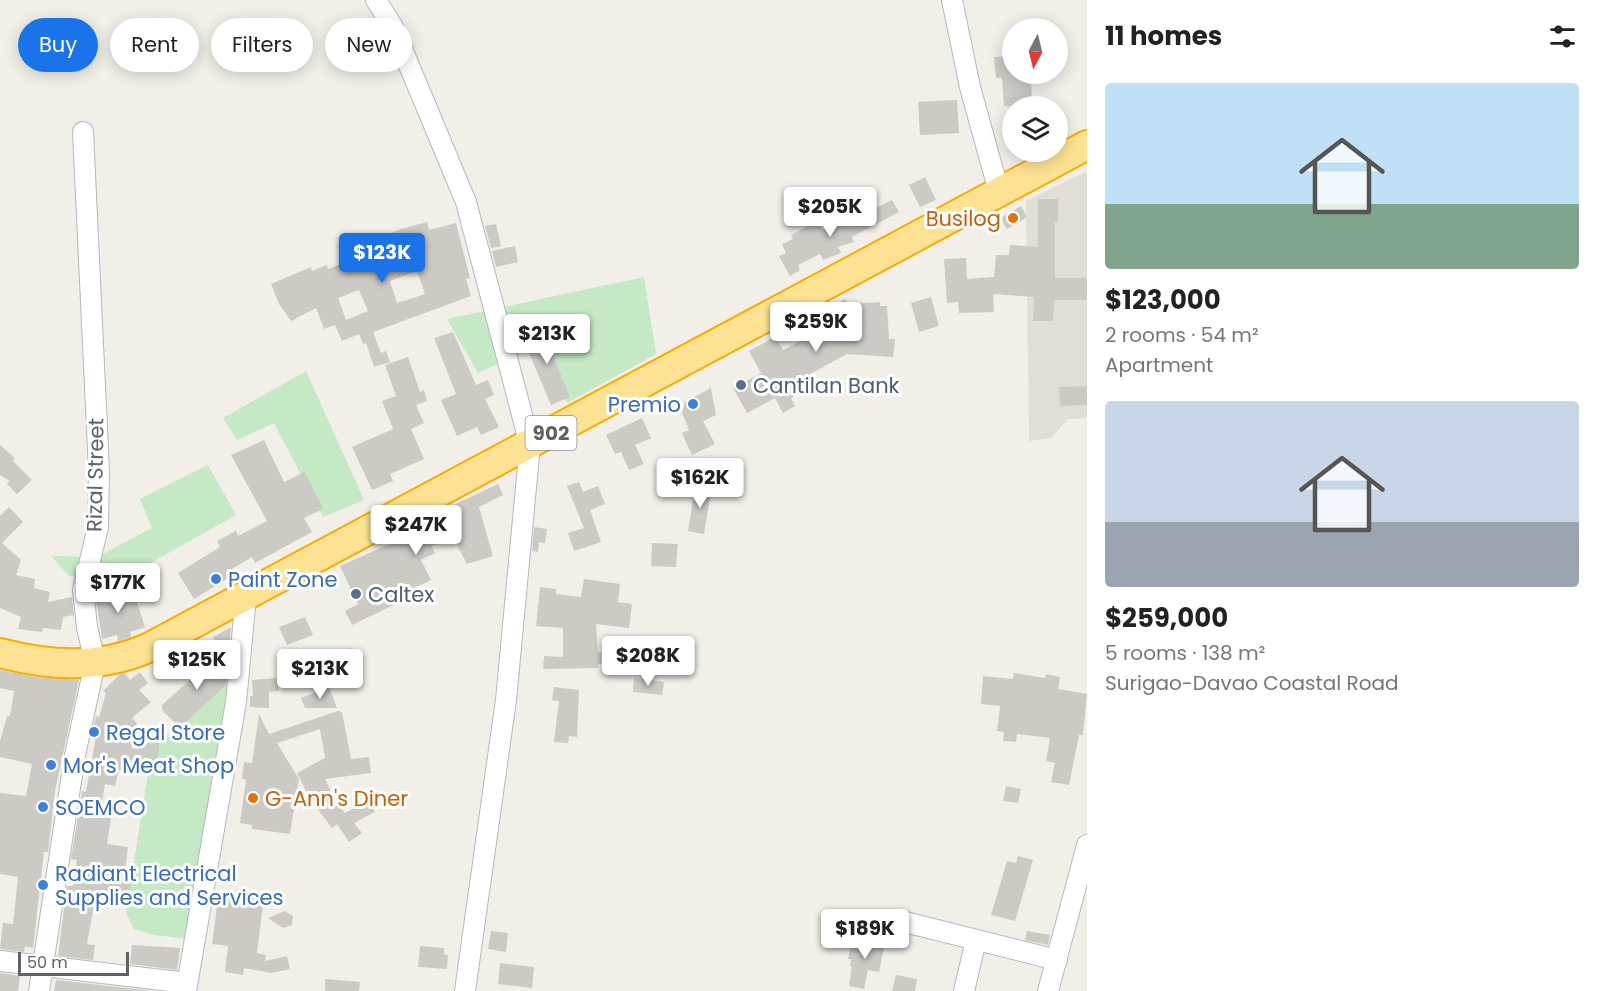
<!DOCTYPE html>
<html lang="en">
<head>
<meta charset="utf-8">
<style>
  :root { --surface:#fff; --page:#f2f2f2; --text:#222; --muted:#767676; --accent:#1a73e8 }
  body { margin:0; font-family:Poppins,sans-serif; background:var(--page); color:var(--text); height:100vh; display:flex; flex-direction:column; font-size:22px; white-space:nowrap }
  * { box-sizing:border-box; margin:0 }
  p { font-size:20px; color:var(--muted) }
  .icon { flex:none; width:33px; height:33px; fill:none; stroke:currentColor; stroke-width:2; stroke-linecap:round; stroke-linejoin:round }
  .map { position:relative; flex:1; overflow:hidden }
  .side { display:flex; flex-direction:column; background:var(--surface); width:510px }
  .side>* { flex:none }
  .guide { position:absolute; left:18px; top:18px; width:570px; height:54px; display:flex; gap:12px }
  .needle { width:39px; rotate:187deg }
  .controls { position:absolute; left:1002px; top:18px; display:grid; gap:12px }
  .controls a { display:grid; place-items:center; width:66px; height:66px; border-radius:50%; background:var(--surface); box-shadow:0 3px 15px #0003; font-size:30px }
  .scale { position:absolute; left:18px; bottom:15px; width:111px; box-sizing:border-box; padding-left:6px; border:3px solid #5f6368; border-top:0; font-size:16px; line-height:21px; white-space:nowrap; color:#5f6368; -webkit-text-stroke:4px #fff; paint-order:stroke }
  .price { position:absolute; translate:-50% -51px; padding:0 14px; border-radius:6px; background:#fff; color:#222; font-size:20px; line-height:39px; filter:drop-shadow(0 2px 3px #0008) }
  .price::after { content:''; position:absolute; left:50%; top:36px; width:18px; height:14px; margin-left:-9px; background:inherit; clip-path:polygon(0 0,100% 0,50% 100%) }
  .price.on { background:var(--accent); color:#fff }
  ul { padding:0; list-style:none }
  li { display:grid; align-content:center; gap:12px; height:318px; padding:0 18px }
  li span { display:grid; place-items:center; height:186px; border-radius:6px; color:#555 }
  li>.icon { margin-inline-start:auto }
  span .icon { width:108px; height:108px; fill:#fffc; stroke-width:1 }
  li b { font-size:26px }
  h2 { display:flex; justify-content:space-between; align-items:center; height:72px; padding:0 18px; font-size:26px }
  .tag { padding:0 21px; border-radius:27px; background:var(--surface); box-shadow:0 3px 15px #0003; font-size:21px; line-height:54px }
  .tag.on { background:var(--accent); color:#fff }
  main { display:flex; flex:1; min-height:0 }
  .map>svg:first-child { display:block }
  .education { fill:#e1ded6 }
  .green { fill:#c5e8c5 }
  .building { fill:#cccac5; fill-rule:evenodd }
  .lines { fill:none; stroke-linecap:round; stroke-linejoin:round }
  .minor-casing { stroke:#b5b8bc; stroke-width:22 }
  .highway-casing { stroke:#f9ab00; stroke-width:32 }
  .minor { stroke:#fff; stroke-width:20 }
  .highway { stroke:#fde293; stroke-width:28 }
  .food-dot { fill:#e8710a; stroke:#fff; stroke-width:2 }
  .service-dot { fill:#5c6f8a; stroke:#fff; stroke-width:2 }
  .shop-dot { fill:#3f7fe0; stroke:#fff; stroke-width:2 }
  .labels { text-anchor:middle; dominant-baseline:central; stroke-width:6; stroke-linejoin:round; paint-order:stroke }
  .shield { fill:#fff; stroke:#8f9295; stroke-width:1.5 }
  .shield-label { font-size:20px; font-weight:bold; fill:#5f6368 }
  .food-label { font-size:21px; fill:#c56008; stroke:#fff; text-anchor:end }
  .service-label { font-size:21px; fill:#4e5e75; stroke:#fff; text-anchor:start }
  .shop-label { font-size:21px; fill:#366cbe; stroke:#fff; text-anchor:start }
  .street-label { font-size:21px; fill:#5f6368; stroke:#fff }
</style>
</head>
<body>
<main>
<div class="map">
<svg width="1087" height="991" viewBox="0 0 1087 991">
  <rect width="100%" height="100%" fill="#f1efe8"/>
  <path class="education" d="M1087,171V418L1068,419L1051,438L1029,441L1026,201Z"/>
  <path class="green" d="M644,277L656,354L567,403L543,342L478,373L447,319Z
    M306,371L364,500L323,517L274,423L237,440L223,418Z
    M208,465L236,515L138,570L69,576L51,556L97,557L152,528L140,499Z
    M230,681L189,939L154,935L134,929L126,913L153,742L180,728Z"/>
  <path class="building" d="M1011,56L1012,74H1031L1032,106H1004L1002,78H996L994,57Z
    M957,100L959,133L920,135L918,102Z
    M925,177L936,200L920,207L909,185Z
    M1038,199H1058V222H1055V278H1087V300H1054L1053,321H1033L1034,297L993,294L994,312L959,313L958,302L947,303L944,259L966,258L967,279L994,277L996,255H1009L1010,245L1038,247Z
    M892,200L899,212L852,237L854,242L838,247L841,253L823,260L820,254L798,265L800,270L790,276L779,256L786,253L782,244L793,239L791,235L818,221L822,230L851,221L863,212L864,214Z
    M1021,206L1027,217L1007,229L1000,218Z
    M427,222L429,230L456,223L470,278L466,279L471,296L373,332L381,353L386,351L390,362L374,367L366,343L363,344L359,334L342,341L335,325L324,329L316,308L291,321L279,304L271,284L311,267L312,271L326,265L328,269L356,258L352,249L401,229ZM417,271L425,294L397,303L390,281ZM359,290L368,311L346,320L338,298Z
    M496,224L501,246L491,248L485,226Z
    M515,246L518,262L496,267L492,251Z
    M931,297L939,326L919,332L911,303Z
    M845,299L848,304L880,302V306H887L889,339H895L893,357L847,354L799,380L805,391L791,398L795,406L783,413L775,398L747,413L733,388L761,373L749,351L775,337L783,350L808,337L805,332L837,311L834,305Z
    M543,323L551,342L548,344L570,397L551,405L529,353L535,351L526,329Z
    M453,332L476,385L488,380L494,395L485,399L499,427L481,435L477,427L457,436L441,400L456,394L434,338Z
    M408,357L420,392L424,390L427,401L416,405L424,423L411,429L424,459L390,474L393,481L372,490L352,447L393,429L382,401L396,396L385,365Z
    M1087,386V405L1060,406L1059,387Z
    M711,388L716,415L703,421L715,444L692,455L682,433L689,430L682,413L685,402Z
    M642,418L651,438L635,445L644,464L629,470L621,452L615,454L606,435Z
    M264,440L284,482L305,472L323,509L304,518L312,532L255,563L252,557L232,569L235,574L194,599L178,573L220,547L217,541L236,531L238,536L267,521L231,455Z
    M0,445L15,458L13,461L32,480L17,494L7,484L10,481L0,475Z
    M579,482L583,492L598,486L605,504L590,510L601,542L574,551L568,533L584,528L567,486Z
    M498,484L503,495L479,507L493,556L467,564L453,537L431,546L435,553L421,560L431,580L397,596L400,602L352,625L345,611L358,604L340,566L410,535L409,532L433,521L430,516Z
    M712,485L704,534L688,531L695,488Z
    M9,507L23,522L2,543L21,560L16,575L35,579L34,588L50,592L48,602L72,597L74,615L63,617L61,630L43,628L42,632L18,629L21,617L0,608V516Z
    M534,527L547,529L545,543L539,542L538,552L532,551Z
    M652,543L678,544L676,567L651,566Z
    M584,579L620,584L618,602L632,604L629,628L596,624L598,652H608L609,664H598V668L543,669L544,656L563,657V628L536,626L540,587L556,589V594L581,597Z
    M120,587L122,597L134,593L145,627L130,632L131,637L125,639L118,641L117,635L102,639L95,593Z
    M305,617L313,635L287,645L279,627Z
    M231,627L228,658L213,637Z
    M351,648L357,678L326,684L319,654Z
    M221,652L228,661L226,685L180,728L162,710V705Z
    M0,670L36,677L79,680L55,791L48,852H44L33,948L25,946L24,952L0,949L3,923L13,924L18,877L0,874V793L26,796L32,764L0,757V741L7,716H10L14,691L0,688Z
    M140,672L148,683L139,690L151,702L132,718L137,723L132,749L160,738L157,765L144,774L119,770L115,786L105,784L101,810L112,812L107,844L128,847L124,878L132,879L128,900L96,895L87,944L95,945L93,960L58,956L67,886H73L77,860L71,859L82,791L86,792L96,736L92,735L96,716L99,717L106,693L103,691L119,675L124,673L130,680Z
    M1014,673L1045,678L1046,674L1060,677L1058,689L1087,694L1083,735H1079L1069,785L1051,782L1055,763L1046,761L1050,738L1017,734L1016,742L1003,741L1004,732L997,731L1000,706L981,704L983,676L1013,679Z
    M278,678L279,691L269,692V708L250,707V696H253L252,680Z
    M634,678L664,682L662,695L633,692Z
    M329,687L337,708H305L301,698Z
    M554,687L579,690L577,737L569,736L568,743L554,742L559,701L552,700Z
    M338,711L342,712L351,759L369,757L371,773L325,779L332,794L330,795L345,813L369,800L375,812L354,823L362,833L349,842L337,824L332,828L310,799L297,773L325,758L320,729L277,743L299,779L290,834L252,829V825L240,823L246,780L242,779L244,762L252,763L259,714L269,734Z
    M1006,786L1021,789L1018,803L1003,801Z
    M1018,856L1033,860L1015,921L991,915L1007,861L1016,863Z
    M219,891L264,897L257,953L266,955L265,961L287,956L290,969L271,973L244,968L243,975L225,972L228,946L212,944Z
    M285,911L293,916L292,925L283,928L268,918Z
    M491,931L508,933L506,952L488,949Z
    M1027,931L1050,935L1048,945L1025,940Z
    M864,935L879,938L877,946L884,947L879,972L868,970L864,989L849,986L852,967L850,966L851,959H848L851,946H855L857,939L863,940Z
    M132,945L180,948L177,970L130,964Z
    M420,946L444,948V954L448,955L447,969L418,967Z
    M500,963L534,967L532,988L498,984Z
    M0,973L20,976L18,991H0Z
    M896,975L917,979L915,991H892Z
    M325,979L360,982L359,991H325Z
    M56,980L152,991H54Z"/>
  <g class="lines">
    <defs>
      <path id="minor" d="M376,0L393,27L466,202L530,445L506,700L465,991
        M952,0L970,87L999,192
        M905,922L1057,960
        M0,961L187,983
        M39,991L75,755L95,663L87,627L83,590L98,527L99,471L83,132
        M186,991L236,702L246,596
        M964,991L976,940
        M1048,991L1087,845"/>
      <path id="highway" d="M0,653C50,666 100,669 148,648L1087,145"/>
    </defs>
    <use href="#minor" class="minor-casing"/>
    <use href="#highway" class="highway-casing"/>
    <use href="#minor" class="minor"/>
    <use href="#highway" class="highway"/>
  </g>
  <g class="food-dot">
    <circle cx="1013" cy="218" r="6"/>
    <circle cx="253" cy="798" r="6"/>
  </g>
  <g class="service-dot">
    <circle cx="741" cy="385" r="6"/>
    <circle cx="356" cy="594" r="6"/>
  </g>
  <g class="shop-dot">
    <circle cx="693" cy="404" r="6"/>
    <circle cx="216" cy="579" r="6"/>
    <circle cx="94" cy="732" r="6"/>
    <circle cx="51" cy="765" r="6"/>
    <circle cx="43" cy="807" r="6"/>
    <circle cx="43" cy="885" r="6"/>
  </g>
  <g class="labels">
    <rect class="shield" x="525.5" y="416" width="51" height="34" rx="4.5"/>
    <g class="shield-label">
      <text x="551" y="433">902</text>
    </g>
    <g class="food-label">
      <text x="1001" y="218">Busilog</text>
      <text x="265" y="798" text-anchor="start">G-Ann's Diner</text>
    </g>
    <g class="service-label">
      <text x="753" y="385">Cantilan Bank</text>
      <text x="368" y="594">Caltex</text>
    </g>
    <g class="shop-label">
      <text x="681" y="404" text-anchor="end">Premio</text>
      <text x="228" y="579">Paint Zone</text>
      <text x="106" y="732">Regal Store</text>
      <text x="63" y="765">Mor's Meat Shop</text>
      <text x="55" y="807">SOEMCO</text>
      <text x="55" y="873">Radiant Electrical<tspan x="55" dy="24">Supplies and Services</tspan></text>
    </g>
    <g class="street-label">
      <text transform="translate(95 475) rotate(-89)">Rizal Street</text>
    </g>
  </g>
</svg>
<div class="controls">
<a><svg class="needle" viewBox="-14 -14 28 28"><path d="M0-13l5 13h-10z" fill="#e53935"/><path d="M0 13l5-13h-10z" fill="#767676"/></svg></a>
<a><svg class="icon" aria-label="layers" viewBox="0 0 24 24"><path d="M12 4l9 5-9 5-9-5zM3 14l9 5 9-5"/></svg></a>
</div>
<div class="scale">50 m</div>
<b class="price" style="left:830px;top:238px">$205K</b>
<b class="price on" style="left:382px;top:284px">$123K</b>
<b class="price" style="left:816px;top:353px">$259K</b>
<b class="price" style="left:547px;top:365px">$213K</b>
<b class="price" style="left:700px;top:509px">$162K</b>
<b class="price" style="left:416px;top:556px">$247K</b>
<b class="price" style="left:118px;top:614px">$177K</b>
<b class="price" style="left:648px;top:687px">$208K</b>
<b class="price" style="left:197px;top:691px">$125K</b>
<b class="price" style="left:320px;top:700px">$213K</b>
<b class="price" style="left:865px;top:960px">$189K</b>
<div class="guide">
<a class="tag on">Buy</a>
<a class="tag">Rent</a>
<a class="tag">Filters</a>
<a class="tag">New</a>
</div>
</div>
<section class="side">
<h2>11 homes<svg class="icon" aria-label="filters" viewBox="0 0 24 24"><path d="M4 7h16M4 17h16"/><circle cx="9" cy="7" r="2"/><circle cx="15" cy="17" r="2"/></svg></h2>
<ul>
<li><span style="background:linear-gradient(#bfe0f5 65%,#7fa58c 0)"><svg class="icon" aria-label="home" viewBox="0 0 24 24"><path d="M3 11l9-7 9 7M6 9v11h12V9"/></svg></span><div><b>$123,000</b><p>2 rooms · 54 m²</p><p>Apartment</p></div></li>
<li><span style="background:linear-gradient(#c9d6e8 65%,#9aa5b1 0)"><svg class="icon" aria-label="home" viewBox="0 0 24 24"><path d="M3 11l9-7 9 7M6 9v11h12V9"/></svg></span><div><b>$259,000</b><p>5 rooms · 138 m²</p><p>Surigao-Davao Coastal Road</p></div></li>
</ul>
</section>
</main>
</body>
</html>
